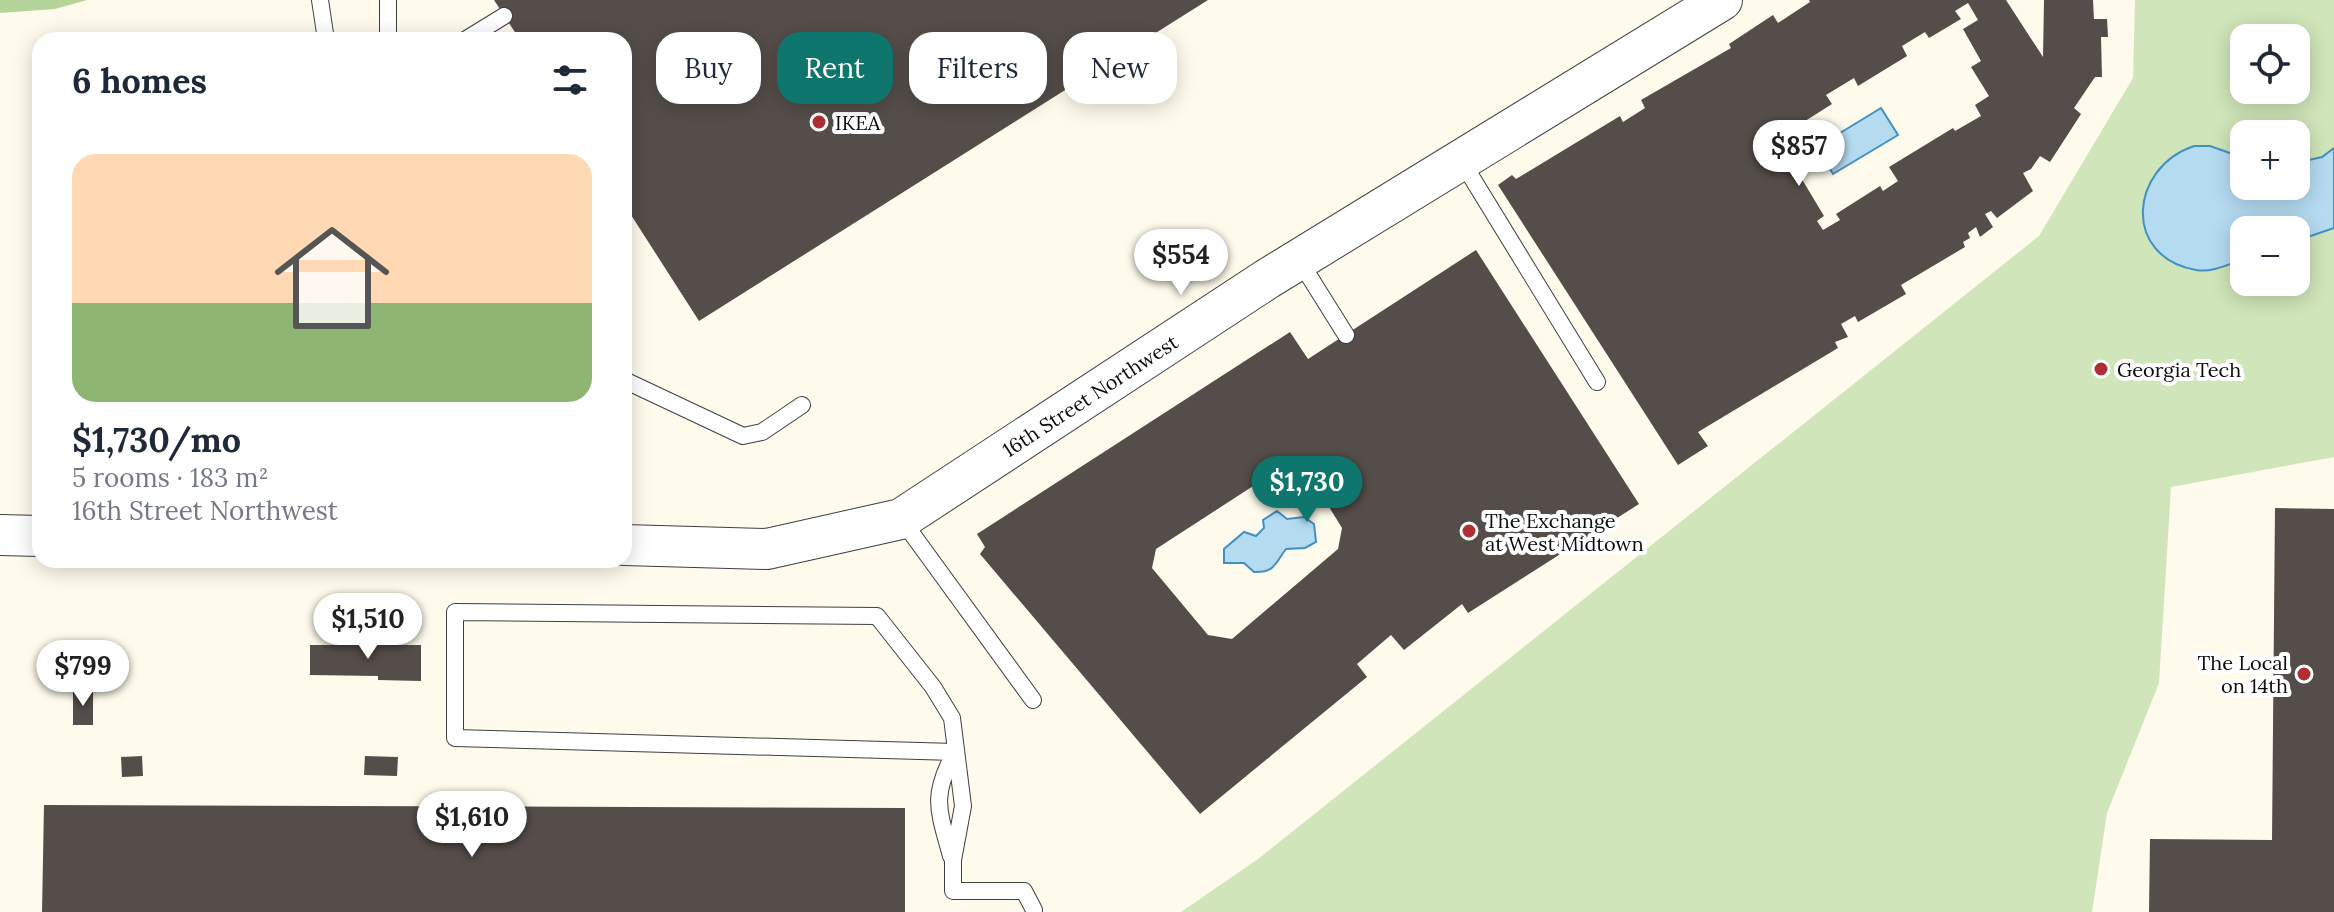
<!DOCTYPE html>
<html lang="en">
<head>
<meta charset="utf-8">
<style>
  :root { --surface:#fff; --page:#f6f6f7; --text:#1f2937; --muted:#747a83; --accent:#0f766e }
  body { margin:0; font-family:Lora,serif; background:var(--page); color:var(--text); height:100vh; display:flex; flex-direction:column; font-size:30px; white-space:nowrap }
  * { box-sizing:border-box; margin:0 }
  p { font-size:26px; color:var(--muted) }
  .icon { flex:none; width:44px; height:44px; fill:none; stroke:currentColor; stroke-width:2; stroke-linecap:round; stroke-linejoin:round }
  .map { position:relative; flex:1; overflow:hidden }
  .drawer { position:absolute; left:32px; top:32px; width:600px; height:536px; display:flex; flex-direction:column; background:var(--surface); border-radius:24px; box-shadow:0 4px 20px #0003 }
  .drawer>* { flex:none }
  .top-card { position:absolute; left:656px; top:32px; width:760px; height:72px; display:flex; gap:16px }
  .controls { position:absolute; left:2230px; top:24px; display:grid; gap:16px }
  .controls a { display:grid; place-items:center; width:80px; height:80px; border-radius:16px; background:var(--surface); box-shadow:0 4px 20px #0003; font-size:40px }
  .price { position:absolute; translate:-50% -68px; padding:0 18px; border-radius:28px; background:#fff; color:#222; font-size:26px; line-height:52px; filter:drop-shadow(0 2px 4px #0008) }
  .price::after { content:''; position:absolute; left:50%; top:48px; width:24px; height:18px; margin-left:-12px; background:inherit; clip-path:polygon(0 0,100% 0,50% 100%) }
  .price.on { background:var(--accent); color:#fff }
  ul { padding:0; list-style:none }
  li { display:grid; align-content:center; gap:16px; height:424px; padding:0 40px }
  li span { display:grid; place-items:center; height:248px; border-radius:24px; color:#555 }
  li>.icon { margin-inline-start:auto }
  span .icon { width:144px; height:144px; fill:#fffc; stroke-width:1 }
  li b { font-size:34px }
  h2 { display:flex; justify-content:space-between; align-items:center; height:96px; padding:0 40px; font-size:34px }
  .chip { padding:0 28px; border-radius:24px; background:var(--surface); box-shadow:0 4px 20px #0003; font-size:28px; line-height:72px }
  .chip.on { background:var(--accent); color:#fff }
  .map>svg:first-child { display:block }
  .green { fill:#d0e5b9; fill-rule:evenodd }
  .forest { fill:#b4d49a }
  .water { fill:#b5dbf1; stroke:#4290c2; stroke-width:2 }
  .building { fill:#544d49; fill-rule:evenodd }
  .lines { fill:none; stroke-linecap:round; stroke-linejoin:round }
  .service-casing { stroke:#3f3f3f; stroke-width:18 }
  .tertiary-casing { stroke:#3f3f3f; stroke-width:42 }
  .service { stroke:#fff; stroke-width:16 }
  .tertiary { stroke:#fff; stroke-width:40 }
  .poi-dot { fill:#b02f36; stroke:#fff; stroke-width:3 }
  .labels { text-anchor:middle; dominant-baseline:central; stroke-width:8; stroke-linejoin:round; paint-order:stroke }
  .poi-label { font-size:20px; fill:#0c0c0c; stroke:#fff; text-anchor:start }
  .street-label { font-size:20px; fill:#0c0c0c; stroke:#fff }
</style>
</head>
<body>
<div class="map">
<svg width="2334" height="912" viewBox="0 0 2334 912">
  <rect width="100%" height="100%" fill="#fefaec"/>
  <path class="green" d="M2135,0H2334V457L2171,487L2159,683L2107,813L2092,912H1181L1258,859L2039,236L2133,78ZM2244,38H2296V90H2244ZM2244,134H2296V186H2244ZM2244,230H2296V282H2244Z"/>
  <path class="forest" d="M0,0H87L55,9L0,13Z"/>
  <path class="water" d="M1881,108L1898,135L1833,174L1817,147Z
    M2194,146H2210L2244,158V186H2296V163L2322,157L2334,148V228L2296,241V230H2244V259C2229,264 2212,273 2196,270C2122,257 2129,168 2194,146Z
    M1277,511L1287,519L1304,517L1314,524L1316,542L1305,548L1286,549C1275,563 1275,573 1254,572L1244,563H1224V549L1244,532L1256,536L1264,528L1263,520Z"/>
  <path class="building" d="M494,0H1208L699,321L624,204V40H520Z
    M1809,0H2006L2043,57L2044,0H2093L2094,19H2107L2108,37H2101L2102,77H2095L2074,108L2081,114L2050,162L2040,156L2031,169L2023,173L2033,191L1997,218L1991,211L1985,214L1993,227L1980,237L1976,227L1968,233L1970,238L1963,242L1965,247L1901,285L1906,294L1858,322L1855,316L1841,324L1848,337L1835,342L1838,348L1698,432L1708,446L1678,465L1498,185L1512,175L1516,179L1620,116L1623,122L1645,108L1641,100L1731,48L1729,44L1773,15L1778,23L1810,2ZM1968,3L1978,20L1963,29L1981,61L1971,67L1989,96L1975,105L1981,116L1955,131L1953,128L1889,167L1898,181L1883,191L1880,186L1836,214L1840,220L1823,230L1817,221L1824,216L1794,166L1786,171L1768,142L1760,147L1756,139L1777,125L1783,135L1832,104L1826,95L1854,78L1858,86L1907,56L1902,46L1925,32L1929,38L1961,19L1955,11Z
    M1476,250L1639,504L1468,613L1462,604L1404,650L1391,635L1357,664L1367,677L1200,814L980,554L985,547L977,534L1290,332L1308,359ZM1284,466L1307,471L1342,528L1338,549L1232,639L1208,635L1152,568L1156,549Z
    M2275,508L2334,509V912H2149L2150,839L2272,840Z
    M74,645H99V683H74Z
    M310,645H421V681L378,680V676L310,675Z
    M73,692H93V725H73Z
    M142,756L143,776L122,777L121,757Z
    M365,756L398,757L397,776L364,775Z
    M44,805L905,808V912H42Z"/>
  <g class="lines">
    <defs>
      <path id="service" d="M320,0L326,40
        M388,0V40
        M465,40L504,16
        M1461,160L1597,382
        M1299,260L1346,335
        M624,380L743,436L762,432L802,405
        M902,520L1033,700
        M955,752L455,738V612L877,616L933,687L952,718L963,806L953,860V891H1024L1034,910
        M951,856C938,809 931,796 955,752"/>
      <g id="tertiary">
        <path d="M0,535L40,536"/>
        <path id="s1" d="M624,545L767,549L901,519L1267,279L1722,0"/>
      </g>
    </defs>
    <use href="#service" class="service-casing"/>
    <use href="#tertiary" class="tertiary-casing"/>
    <use href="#service" class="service"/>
    <use href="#tertiary" class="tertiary"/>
  </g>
  <g class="poi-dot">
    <circle cx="819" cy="122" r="8"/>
    <circle cx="2101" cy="369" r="8"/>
    <circle cx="1469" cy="531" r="8"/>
    <circle cx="2304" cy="674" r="8"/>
  </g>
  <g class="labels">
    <g class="poi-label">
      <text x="835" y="122">IKEA</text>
      <text x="2117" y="369">Georgia Tech</text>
      <text x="1485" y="520">The Exchange<tspan x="1485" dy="23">at West Midtown</tspan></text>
      <text x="2288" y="662" text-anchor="end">The Local<tspan x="2288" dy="23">on 14th</tspan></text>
    </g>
    <g class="street-label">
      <text stroke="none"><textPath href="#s1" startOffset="506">16th Street Northwest</textPath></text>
    </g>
  </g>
</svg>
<div class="controls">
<a><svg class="icon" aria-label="locate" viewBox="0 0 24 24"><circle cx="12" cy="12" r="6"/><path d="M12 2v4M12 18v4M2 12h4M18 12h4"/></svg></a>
<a>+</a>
<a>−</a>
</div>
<b class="price" style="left:1799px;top:188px">$857</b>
<b class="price" style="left:1181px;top:297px">$554</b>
<b class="price on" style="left:1307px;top:524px">$1,730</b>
<b class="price" style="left:368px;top:661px">$1,510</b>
<b class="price" style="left:83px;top:708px">$799</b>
<b class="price" style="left:472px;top:859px">$1,610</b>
<div class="top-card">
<a class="chip">Buy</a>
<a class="chip on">Rent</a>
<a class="chip">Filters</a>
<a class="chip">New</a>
</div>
<section class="drawer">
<h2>6 homes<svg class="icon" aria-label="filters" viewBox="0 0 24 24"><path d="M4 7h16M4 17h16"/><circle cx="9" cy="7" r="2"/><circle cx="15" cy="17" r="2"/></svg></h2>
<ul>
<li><span style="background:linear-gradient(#ffd9b3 60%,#8fb573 0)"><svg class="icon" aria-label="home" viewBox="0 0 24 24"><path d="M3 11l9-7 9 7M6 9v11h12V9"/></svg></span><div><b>$1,730/mo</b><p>5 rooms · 183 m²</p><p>16th Street Northwest</p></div></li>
</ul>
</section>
</div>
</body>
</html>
